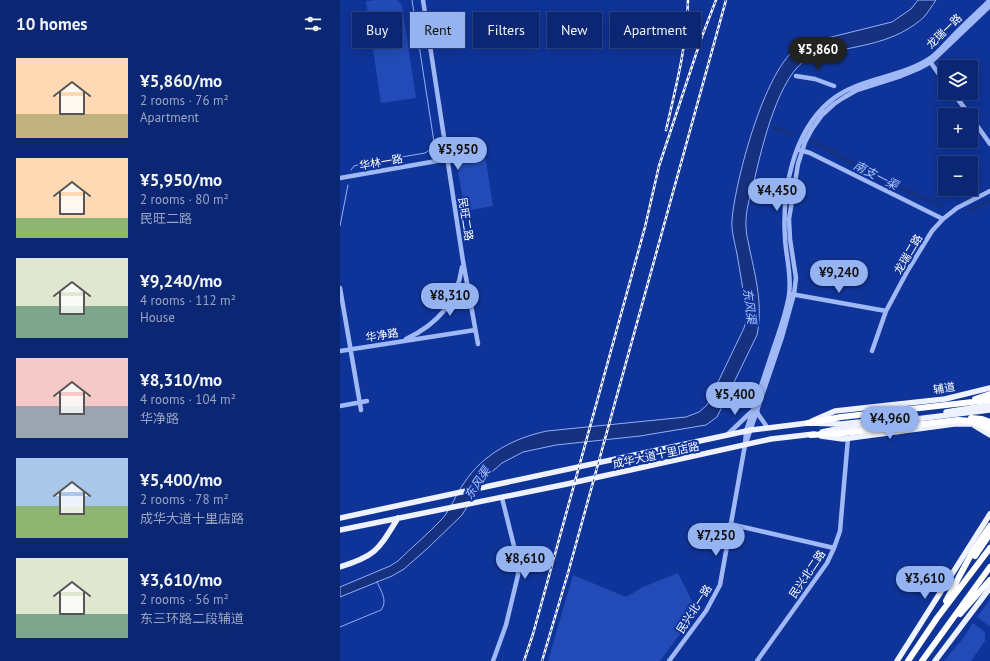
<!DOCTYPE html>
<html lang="en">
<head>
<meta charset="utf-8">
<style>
  :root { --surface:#0b2773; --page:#19337b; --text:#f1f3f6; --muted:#9aa5c4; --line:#2b4485; --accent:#95b2f1 }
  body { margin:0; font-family:"PT Sans","Noto Sans SC",sans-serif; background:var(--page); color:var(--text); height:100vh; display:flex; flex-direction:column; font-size:15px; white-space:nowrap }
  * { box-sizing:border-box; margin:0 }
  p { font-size:13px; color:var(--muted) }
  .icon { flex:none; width:22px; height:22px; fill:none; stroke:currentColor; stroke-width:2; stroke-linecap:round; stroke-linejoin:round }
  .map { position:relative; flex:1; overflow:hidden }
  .sheet { display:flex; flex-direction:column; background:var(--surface); width:340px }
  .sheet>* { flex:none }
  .banner { position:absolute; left:12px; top:12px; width:380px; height:36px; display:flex; gap:8px }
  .controls { position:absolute; left:598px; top:60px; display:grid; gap:8px }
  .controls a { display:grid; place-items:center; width:40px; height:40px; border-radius:0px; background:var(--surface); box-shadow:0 2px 10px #0003,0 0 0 1px var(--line); font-size:20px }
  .price { position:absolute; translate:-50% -34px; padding:0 9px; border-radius:14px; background:var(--accent); color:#111; font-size:13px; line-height:26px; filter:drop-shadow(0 1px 2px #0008) }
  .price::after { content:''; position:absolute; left:50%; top:24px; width:12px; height:9px; margin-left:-6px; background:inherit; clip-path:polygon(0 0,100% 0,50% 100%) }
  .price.on { background:#222; color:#fff }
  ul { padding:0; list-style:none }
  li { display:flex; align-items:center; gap:12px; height:100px; padding:0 16px }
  li span { display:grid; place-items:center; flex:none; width:112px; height:80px; border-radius:0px; color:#555 }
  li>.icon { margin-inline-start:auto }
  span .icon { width:48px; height:48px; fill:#fffc; stroke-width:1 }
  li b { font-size:17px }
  h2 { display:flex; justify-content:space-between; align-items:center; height:48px; padding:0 16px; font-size:17px }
  .chip { padding:0 14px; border-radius:0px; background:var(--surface); box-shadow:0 2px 10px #0003,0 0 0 1px var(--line); font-size:14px; line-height:36px }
  .chip.on { background:var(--accent); color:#111 }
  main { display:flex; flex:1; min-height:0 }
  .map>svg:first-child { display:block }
  .green { fill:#224bb8 }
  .water { fill:#16317f; stroke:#92b0f8 }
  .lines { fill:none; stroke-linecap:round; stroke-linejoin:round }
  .stream { stroke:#92b0f8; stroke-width:1 }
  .canal { stroke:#16317f; stroke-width:4 }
  .minor { stroke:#a0b8f5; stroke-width:4.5 }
  .major { stroke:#eef2ff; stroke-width:5.5 }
  .highway { stroke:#fff; stroke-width:6 }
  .rail-casing { stroke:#fff; stroke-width:2.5 }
  .rail { stroke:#0f3499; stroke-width:1; stroke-dasharray:3; stroke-linecap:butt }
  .labels { text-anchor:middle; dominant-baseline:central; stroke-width:4; stroke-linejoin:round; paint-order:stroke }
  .street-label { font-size:11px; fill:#fff; stroke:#0f3499 }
  .water-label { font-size:12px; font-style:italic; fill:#adc3fb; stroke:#0f3499 }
</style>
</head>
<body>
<main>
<section class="sheet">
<h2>10 homes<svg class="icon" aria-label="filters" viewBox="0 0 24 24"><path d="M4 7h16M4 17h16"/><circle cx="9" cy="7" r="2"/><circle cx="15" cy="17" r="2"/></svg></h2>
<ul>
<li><span style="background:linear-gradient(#ffd9b3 70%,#c2b280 0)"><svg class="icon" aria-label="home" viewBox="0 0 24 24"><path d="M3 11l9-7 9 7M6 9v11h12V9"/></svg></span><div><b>¥5,860/mo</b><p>2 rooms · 76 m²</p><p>Apartment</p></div></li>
<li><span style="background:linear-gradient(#ffd9b3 75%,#8fb573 0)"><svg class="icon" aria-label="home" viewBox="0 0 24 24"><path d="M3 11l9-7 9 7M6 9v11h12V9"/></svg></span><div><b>¥5,950/mo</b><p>2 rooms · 80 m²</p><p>民旺二路</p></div></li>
<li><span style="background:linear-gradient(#dfe7d0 60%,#7fa58c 0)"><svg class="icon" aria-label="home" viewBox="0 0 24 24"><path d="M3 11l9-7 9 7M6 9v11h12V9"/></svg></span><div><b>¥9,240/mo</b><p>4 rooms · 112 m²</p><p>House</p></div></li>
<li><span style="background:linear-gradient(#f6c9c9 60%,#9aa5b1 0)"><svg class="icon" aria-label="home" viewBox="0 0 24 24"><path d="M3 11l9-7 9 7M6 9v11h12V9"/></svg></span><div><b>¥8,310/mo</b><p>4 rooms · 104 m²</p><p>华净路</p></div></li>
<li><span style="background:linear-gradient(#a9c7e8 60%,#8fb573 0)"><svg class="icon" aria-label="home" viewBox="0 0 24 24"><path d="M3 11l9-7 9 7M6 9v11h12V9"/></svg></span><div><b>¥5,400/mo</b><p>2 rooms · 78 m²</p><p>成华大道十里店路</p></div></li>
<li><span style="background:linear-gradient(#dfe7d0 70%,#7fa58c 0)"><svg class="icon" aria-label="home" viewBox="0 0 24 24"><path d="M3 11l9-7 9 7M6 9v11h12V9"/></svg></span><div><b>¥3,610/mo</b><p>2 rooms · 56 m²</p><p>东三环路二段辅道</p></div></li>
</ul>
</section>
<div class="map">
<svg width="650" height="661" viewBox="0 0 650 661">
  <rect width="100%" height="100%" fill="#0f3499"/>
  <path class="green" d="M36,0H57L62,5L76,98L41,103L26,1Z
    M145,155L153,206L125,211L118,172L123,158Z
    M338,573L357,611L320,661H208L233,575L286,597L303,587Z
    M650,600V626H649L637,617Z
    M633,623L645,632V641L631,661H604L624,637Z"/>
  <path class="water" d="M578,0H596C592,6 588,12 584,17C560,39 531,44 501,50C491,52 478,53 469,58C439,73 422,147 415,177C411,193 405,211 406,227C406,235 409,244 410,251C416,278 423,307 417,335L377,417L366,425L300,436L216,445L183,452L162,463L145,478L122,515L89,547L64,569L52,576L0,597V587L50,566L58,561C72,547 88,534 102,519C111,509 116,494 124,483C143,454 174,438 207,431L346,417L359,412L367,405L404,328L407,318L406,308C403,290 400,271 397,254C395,243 391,231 392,220C395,182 426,60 463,44L552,22L571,9Z"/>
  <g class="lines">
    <path class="stream" d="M11,170L14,166L21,164L85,153C90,150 93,148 94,142L72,0
      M0,226L8,185
      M0,627L41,610C48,601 41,591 37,582"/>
    <path class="canal" d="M435,128L452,134
      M472,141L547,182L602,206
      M630,210L650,201"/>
    <path class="minor" d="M83,0L123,261L138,344
      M589,60L605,83
      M456,76L475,79L494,86
      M613,93L630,115
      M631,117L650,144
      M460,150L470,153L603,219
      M0,178L108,159
      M0,288L21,410
      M451,294L546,311
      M66,339C98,324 117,302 122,267
      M0,351L135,330
      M532,351L546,311L568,270L592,231L603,219L617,208L650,191
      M0,406L27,401
      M417,410L418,414L427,427
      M388,434L411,412
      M407,440L442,337L454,294L456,278L450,239L449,219L458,164L465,142L472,129L482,115L494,104L503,98L517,90L561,76L578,69L591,62L650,6
      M390,524L494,548
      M153,661L166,625L178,575V562L162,498
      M329,661L366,611L380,585L405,445L406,431C415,404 424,377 433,350C439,332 446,314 449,295C452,275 446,258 445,238C442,192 452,134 489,102C518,77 558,79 589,59C597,54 604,45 611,38C623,25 637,13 650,0
      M417,661L487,563L494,548L500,531L508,438"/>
    <path class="major" d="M606,412L650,405
      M472,421L495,411L605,399L650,388
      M635,426L650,435
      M482,432L502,428L650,410
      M481,436L503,439L614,424H650
      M0,518L411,430L468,423L501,424L538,420
      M0,530L227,484L431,439L474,434
      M0,567C37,555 38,550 58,518
      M557,661L650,514
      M595,661L650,588"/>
    <path class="highway" d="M635,399L650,394
      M631,418L642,419L650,422
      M468,423L501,417L650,400
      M471,435L504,433L618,420L632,421L650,429
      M635,556L650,534
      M606,601L633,551L650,526
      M620,614L650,580
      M568,661L597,618L650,548
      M582,661L650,567"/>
    <defs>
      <path id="rail" d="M326,130C336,87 347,45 348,0
        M184,661L193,634L305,227L319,166L361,39L376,0
        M202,661L228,573L386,0"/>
    </defs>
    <use href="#rail" class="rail-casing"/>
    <use href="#rail" class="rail"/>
  </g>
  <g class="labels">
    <g class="street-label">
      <text transform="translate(604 31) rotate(-44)">龙瑞一路</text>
      <text transform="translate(41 162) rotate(-10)">华林一路</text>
      <text transform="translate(126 219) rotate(81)">民旺二路</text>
      <text transform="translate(568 254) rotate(-59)">龙瑞二路</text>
      <text transform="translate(42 335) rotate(-9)">华净路</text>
      <text transform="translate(604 388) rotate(-9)">辅道</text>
      <text transform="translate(316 455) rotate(-12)">成华大道十里店路</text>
      <text transform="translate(467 574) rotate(-56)">民兴北二路</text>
      <text transform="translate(354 609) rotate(-57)">民兴北一路</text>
    </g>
    <g class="water-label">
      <text transform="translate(536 175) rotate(27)">南支一渠</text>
      <text transform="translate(410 306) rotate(83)">东风渠</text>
      <text transform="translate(137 483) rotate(-56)">东风渠</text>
    </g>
  </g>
</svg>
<div class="controls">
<a><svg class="icon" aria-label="layers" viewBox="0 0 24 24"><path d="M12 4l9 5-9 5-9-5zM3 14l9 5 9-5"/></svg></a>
<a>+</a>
<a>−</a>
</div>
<b class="price on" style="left:478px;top:71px">¥5,860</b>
<b class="price" style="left:118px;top:171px">¥5,950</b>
<b class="price" style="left:437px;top:212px">¥4,450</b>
<b class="price" style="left:499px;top:294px">¥9,240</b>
<b class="price" style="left:110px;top:317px">¥8,310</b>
<b class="price" style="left:395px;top:416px">¥5,400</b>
<b class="price" style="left:550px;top:440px">¥4,960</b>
<b class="price" style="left:376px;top:557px">¥7,250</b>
<b class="price" style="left:185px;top:580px">¥8,610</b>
<b class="price" style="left:585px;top:600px">¥3,610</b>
<div class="banner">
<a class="chip">Buy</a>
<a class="chip on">Rent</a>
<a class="chip">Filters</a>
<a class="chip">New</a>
<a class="chip">Apartment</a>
</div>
</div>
</main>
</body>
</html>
